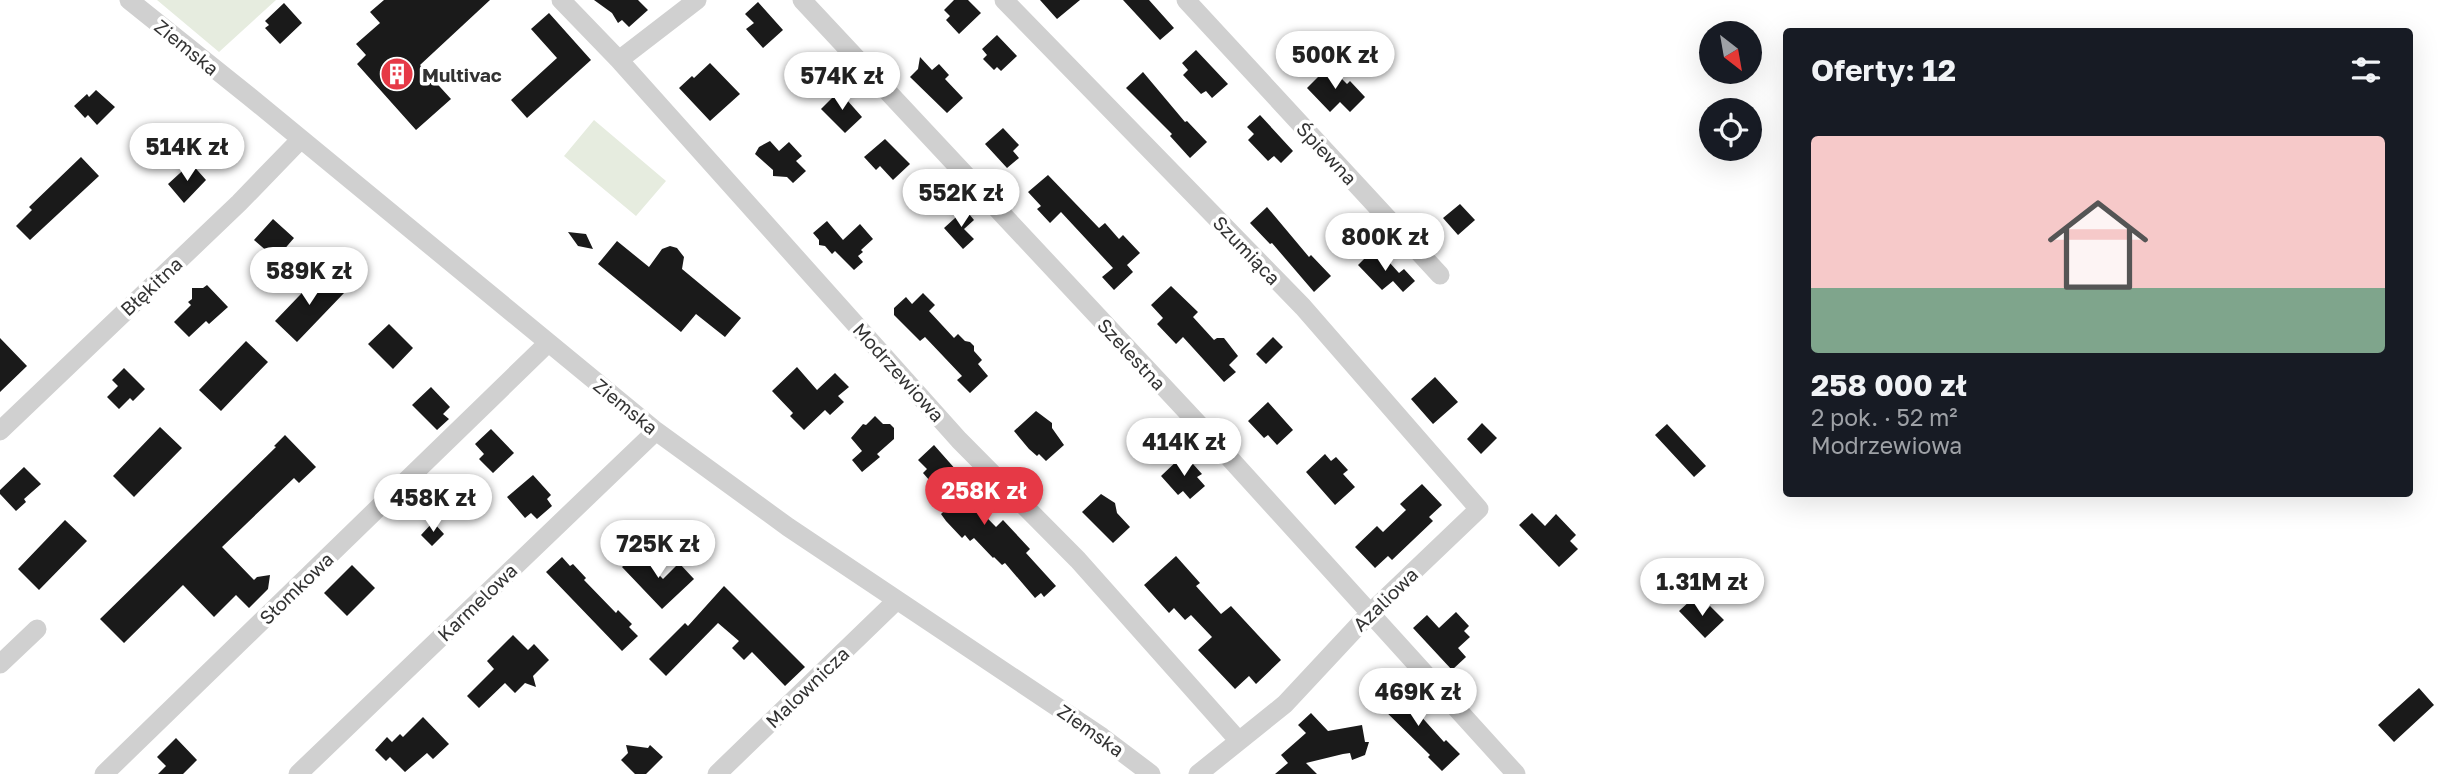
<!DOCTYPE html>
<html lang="pl">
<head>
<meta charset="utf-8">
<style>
  :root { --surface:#171b24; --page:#242831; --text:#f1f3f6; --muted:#9ea1a6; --accent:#e63946 }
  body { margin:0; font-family:"Golos Text",sans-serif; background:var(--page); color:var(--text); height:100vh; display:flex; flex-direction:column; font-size:26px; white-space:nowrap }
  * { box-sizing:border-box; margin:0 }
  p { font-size:23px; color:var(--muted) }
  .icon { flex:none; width:38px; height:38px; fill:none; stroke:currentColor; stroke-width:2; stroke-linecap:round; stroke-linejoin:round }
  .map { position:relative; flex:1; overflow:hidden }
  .drawer { position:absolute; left:1783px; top:28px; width:630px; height:469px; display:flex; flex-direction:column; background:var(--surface); border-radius:7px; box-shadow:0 7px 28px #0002 }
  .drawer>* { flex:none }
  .needle { width:46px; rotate:149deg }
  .controls { position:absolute; left:1699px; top:21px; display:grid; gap:14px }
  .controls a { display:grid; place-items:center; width:63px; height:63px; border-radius:50%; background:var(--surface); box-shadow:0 7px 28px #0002; font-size:35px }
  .price { position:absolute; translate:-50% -60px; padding:0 16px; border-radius:24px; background:#fff; color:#222; font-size:23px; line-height:46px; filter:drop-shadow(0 2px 4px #0008) }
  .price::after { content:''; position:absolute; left:50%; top:42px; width:21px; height:16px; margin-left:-10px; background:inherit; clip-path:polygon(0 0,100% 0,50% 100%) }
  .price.on { background:var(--accent); color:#fff }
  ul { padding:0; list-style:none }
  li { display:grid; align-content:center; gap:14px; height:371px; padding:0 28px }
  li span { display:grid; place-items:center; height:217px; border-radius:7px; color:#555 }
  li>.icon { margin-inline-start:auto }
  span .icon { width:126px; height:126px; fill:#fffc; stroke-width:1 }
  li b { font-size:30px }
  h2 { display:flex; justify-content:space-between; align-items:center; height:84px; padding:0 28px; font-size:30px }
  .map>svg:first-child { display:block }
  .green { fill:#e6ecdf }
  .building { fill:#1a1a1a }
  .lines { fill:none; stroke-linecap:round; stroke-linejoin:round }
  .minor { stroke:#d0d0d0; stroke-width:19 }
  .labels { text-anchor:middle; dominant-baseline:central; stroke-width:7; stroke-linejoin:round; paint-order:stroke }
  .street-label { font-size:19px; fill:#333; stroke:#fff }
  .poi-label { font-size:19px; font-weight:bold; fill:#333; stroke:#fff; text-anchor:start }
</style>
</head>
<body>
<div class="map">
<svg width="2442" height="774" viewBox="0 0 2442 774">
  <rect width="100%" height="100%" fill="#fff"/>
  <path class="green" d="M157,0H276L219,52Z
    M594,120L666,181L636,216L564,156Z"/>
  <path class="building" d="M384,0H490L420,65L451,99L416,130L357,64L366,55L356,44L380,23L370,12Z
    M594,0H638L648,10L629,27L622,20L618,23L612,13Z
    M954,0H968L981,13L959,34L946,20L950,16L944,10Z
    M1040,0H1080L1057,19Z
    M1123,0H1149L1174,28L1160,40Z
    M758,2L783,30L763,48L746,29L754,23L745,14Z
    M284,3L302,23L280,44L265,28L269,25L265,21Z
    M549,13L591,60L527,118L511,100L557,58L531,29Z
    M997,35L1017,56L1001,71L997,67L994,70L983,59L987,55L982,49Z
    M1196,50L1228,84L1212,98L1206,91L1201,94L1183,75L1188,70L1182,63Z
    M920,57L932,70L939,64L949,75L945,79L963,98L947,113L910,77L918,69Z
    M710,63L740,94L710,121L679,88L692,76L694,78Z
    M1329,66L1347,84L1350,81L1365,97L1350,112L1340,102L1330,112L1307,88Z
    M1143,72L1185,122L1187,121L1207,142L1190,158L1170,136L1172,134L1126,88Z
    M96,90L115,107L97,125L88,115L85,118L74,106L87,94L89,97Z
    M839,91L862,117L845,133L821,109Z
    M1260,115L1293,151L1281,163L1274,156L1268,161L1248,140L1254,134L1247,127Z
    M1003,128L1019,145L1013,151L1019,158L1007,168L985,144Z
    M885,139L910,164L893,180L880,166L876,170L864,157Z
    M770,141L779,151L789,142L802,156L796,161L806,171L793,183L787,177L773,176V170L755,154L759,147Z
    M81,157L99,176L30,240L16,226L32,210L29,207Z
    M191,163L206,180L184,203L168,184Z
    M1048,175L1099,228L1105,223L1119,239L1123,235L1140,253L1127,265L1133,272L1114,290L1102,277L1113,268L1061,212L1050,223L1037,209L1041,206L1028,192Z
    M1460,204L1475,220L1458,235L1443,218Z
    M1267,207L1309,257L1311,255L1331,276L1314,292L1272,243L1270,244L1250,223Z
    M965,209L974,220L964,229L974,239L963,249L944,228Z
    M273,219L294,238L276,259L254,240Z
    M827,221L843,240L860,224L873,239L861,250L863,252L858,256L863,262L854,270L835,251L832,254L825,246L819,245V240L813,233Z
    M568,232L586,234L593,249L578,246Z
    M617,241L649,267L662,249L670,246L677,248L684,257L682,269L741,318L725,337L696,314L681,332L598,264Z
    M1380,252L1399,273L1404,269L1415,281L1403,292L1393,281L1382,290L1358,265L1368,255L1372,259Z
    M322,272L344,293L297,342L275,321Z
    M207,285L228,307L209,324L206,321L189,337L174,322L191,305L188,302L192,299V288H203Z
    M1171,286L1198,312L1193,317L1214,340L1217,338H1224L1238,356L1229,365L1236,372L1224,382L1183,337L1176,344L1157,324L1163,318L1151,305Z
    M923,293L935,305L929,311L954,338L958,334L965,341L970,342L974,346V351L982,360L978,364L988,376L970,393L957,380L962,376L925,337L920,341L894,315V308L906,297L912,304Z
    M389,324L413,348L393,369L368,344Z
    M1273,337L1283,347L1266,364L1256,354Z
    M0,338L27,366L0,392Z
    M246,341L268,362L221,411L199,390Z
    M797,367L817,390L835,373L849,387L838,396L844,402L830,415L825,410L804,430L790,416L793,413L772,391Z
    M124,368L145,389L133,401L130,398L119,409L107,397L118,386L112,380Z
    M1435,377L1458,402L1433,424L1411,399Z
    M431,387L450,407L443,414L449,419L437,430L412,405Z
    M1268,402L1293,430L1277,445L1268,435L1264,438L1248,421Z
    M1036,411L1052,423V428L1064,445L1046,461L1039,454L1037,456L1029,449L1014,431Z
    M875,416L883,424H890L894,428V439L877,454L880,457L862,472L852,460L862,451L851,438L863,424L866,425Z
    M1482,423L1497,438L1481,454L1467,439Z
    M1667,424L1706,466L1694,477L1655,435Z
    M160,427L182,448L134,497L113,476Z
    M491,429L514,453L493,473L479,459L484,454L475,444Z
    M285,435L316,467L299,483L294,478L222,547L254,580L257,577L270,575L268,589L249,608L236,595L214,617L183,585L124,643L100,619L276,447L274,446Z
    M934,445L957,471L951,476L955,481L953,483L996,527L1003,520L1030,549L1026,553L1056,586L1044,597L1041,593L1035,598L1005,563L1002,565L994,557L993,558L974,538L970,541L965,535L962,538L946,521L941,514L951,505L923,473L927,469L918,460Z
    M1325,454L1331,461L1336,457L1348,470L1343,474L1355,487L1335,505L1306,472Z
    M1181,457L1190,466L1193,464L1202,474L1197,477L1205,486L1190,499L1183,491L1178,495L1161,476Z
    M24,467L41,484L24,499L26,502L16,511L0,494V490Z
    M533,475L551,495L547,499L552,506L537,519L531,513L525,518L507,497Z
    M1422,484L1442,505L1429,517L1433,521L1392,560L1388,556L1375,568L1355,547L1377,526L1383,532L1406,510L1400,504Z
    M1101,494L1115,503L1117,513L1130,527L1113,543L1082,512Z
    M1532,513L1545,526L1556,514L1576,535L1570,541L1578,549L1559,567L1519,525Z
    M65,520L87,541L39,590L18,569Z
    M433,522L444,534L432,546L421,535Z
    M637,552L663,579L679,563L694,579L662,609L622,567Z
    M1176,556L1200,583L1196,586L1221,614L1231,606L1281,660L1256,684L1249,676L1235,689L1198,650L1212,637L1191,615L1185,620L1174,608L1169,613L1144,585Z
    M562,557L570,566L573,564L586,578L584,580L616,613L618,610L632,624L629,627L638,636L622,651L546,572Z
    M352,565L375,588L347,616L324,593Z
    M724,586L805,667L785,686L752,652L744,660L732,648L739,641L718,623L666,676L649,659L685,623L688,626Z
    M1691,600L1704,613L1710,606L1724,620L1705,638L1679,611Z
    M1456,612L1469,626L1464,631L1470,637L1458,648L1466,657L1452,670L1413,628L1427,615L1439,628Z
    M513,635L528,650L534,644L549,660L533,676L536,687L525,683L515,693L505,683L479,708L467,696L494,669L487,661Z
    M1393,685L1444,742L1446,740L1460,754L1442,771L1428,757L1430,755L1376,702Z
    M2419,688L2434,705L2394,742L2378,725Z
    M1311,713L1328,731L1362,725L1365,742H1369L1365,755L1352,760L1350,753L1343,754L1306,763L1317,774H1275L1288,763L1281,755L1306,733L1298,725Z
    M423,717L449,744L433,759L427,753L405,772L390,757L386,761L375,750L387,737L392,742L400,734L403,737Z
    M176,738L197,760L183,774H158L166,766L157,757Z
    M626,745L648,748L650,745L663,757L646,774H635L621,760L628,753Z"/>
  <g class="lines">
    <path class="minor" d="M129,0L250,97L656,431L788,527L1102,737L1151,774
      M561,0L619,60L959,440L1078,560L1239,741
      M802,0L1205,431L1516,774
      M1004,0L1303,307L1479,509L1369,614L1285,704L1198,774
      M1186,0L1440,275
      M619,60L697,0
      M0,431L239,203L301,139
      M0,664L37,629
      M104,774L548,343
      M298,774L656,431
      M717,774L897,600"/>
  </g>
  <defs>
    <symbol id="building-disc" viewBox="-11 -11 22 22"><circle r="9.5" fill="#e63946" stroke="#fff"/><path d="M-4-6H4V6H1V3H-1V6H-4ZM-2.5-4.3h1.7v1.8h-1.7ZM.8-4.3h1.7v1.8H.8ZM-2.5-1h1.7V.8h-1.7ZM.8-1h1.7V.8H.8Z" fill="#fff"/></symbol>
  </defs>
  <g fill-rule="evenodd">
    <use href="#building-disc" x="378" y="55" width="38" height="38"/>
  </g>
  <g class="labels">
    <g class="street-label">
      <text transform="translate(187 47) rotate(39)">Ziemska</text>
      <text transform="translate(1327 153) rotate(47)">Śpiewna</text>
      <text transform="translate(1247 250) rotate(46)">Szumiąca</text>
      <text transform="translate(151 286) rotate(-43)">Błękitna</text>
      <text transform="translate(1132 354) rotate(47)">Szelestna</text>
      <text transform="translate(899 372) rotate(48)">Modrzewiowa</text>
      <text transform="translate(626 406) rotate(39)">Ziemska</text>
      <text transform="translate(296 588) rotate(-44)">Słomkowa</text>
      <text transform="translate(1385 599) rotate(-44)">Azaliowa</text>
      <text transform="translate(477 602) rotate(-44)">Karmelowa</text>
      <text transform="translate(807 687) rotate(-44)">Malownicza</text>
      <text transform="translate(1091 730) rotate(35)">Ziemska</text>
    </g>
    <g class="poi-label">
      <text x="422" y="74">Multivac</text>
    </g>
  </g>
</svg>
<div class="controls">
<a><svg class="needle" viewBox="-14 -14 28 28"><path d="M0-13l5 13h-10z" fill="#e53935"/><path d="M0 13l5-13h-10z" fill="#9ea1a6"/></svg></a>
<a><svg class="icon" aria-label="locate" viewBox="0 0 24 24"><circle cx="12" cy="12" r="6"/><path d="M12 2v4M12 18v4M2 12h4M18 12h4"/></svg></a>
</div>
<b class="price" style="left:1335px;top:91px">500K zł</b>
<b class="price" style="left:842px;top:112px">574K zł</b>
<b class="price" style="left:187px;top:183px">514K zł</b>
<b class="price" style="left:961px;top:229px">552K zł</b>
<b class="price" style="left:1385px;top:273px">800K zł</b>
<b class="price" style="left:309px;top:307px">589K zł</b>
<b class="price" style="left:1184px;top:478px">414K zł</b>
<b class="price on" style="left:984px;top:527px">258K zł</b>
<b class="price" style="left:433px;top:534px">458K zł</b>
<b class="price" style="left:658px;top:580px">725K zł</b>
<b class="price" style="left:1702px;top:618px">1.31M zł</b>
<b class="price" style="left:1418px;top:728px">469K zł</b>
<section class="drawer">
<h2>Oferty: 12<svg class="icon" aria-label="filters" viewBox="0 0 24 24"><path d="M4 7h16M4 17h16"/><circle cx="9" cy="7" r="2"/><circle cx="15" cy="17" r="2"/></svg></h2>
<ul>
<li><span style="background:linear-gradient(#f6c9c9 70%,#7fa58c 0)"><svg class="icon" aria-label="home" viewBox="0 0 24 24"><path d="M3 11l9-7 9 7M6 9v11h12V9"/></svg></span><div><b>258 000 zł</b><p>2 pok. · 52 m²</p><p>Modrzewiowa</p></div></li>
</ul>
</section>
</div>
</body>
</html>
